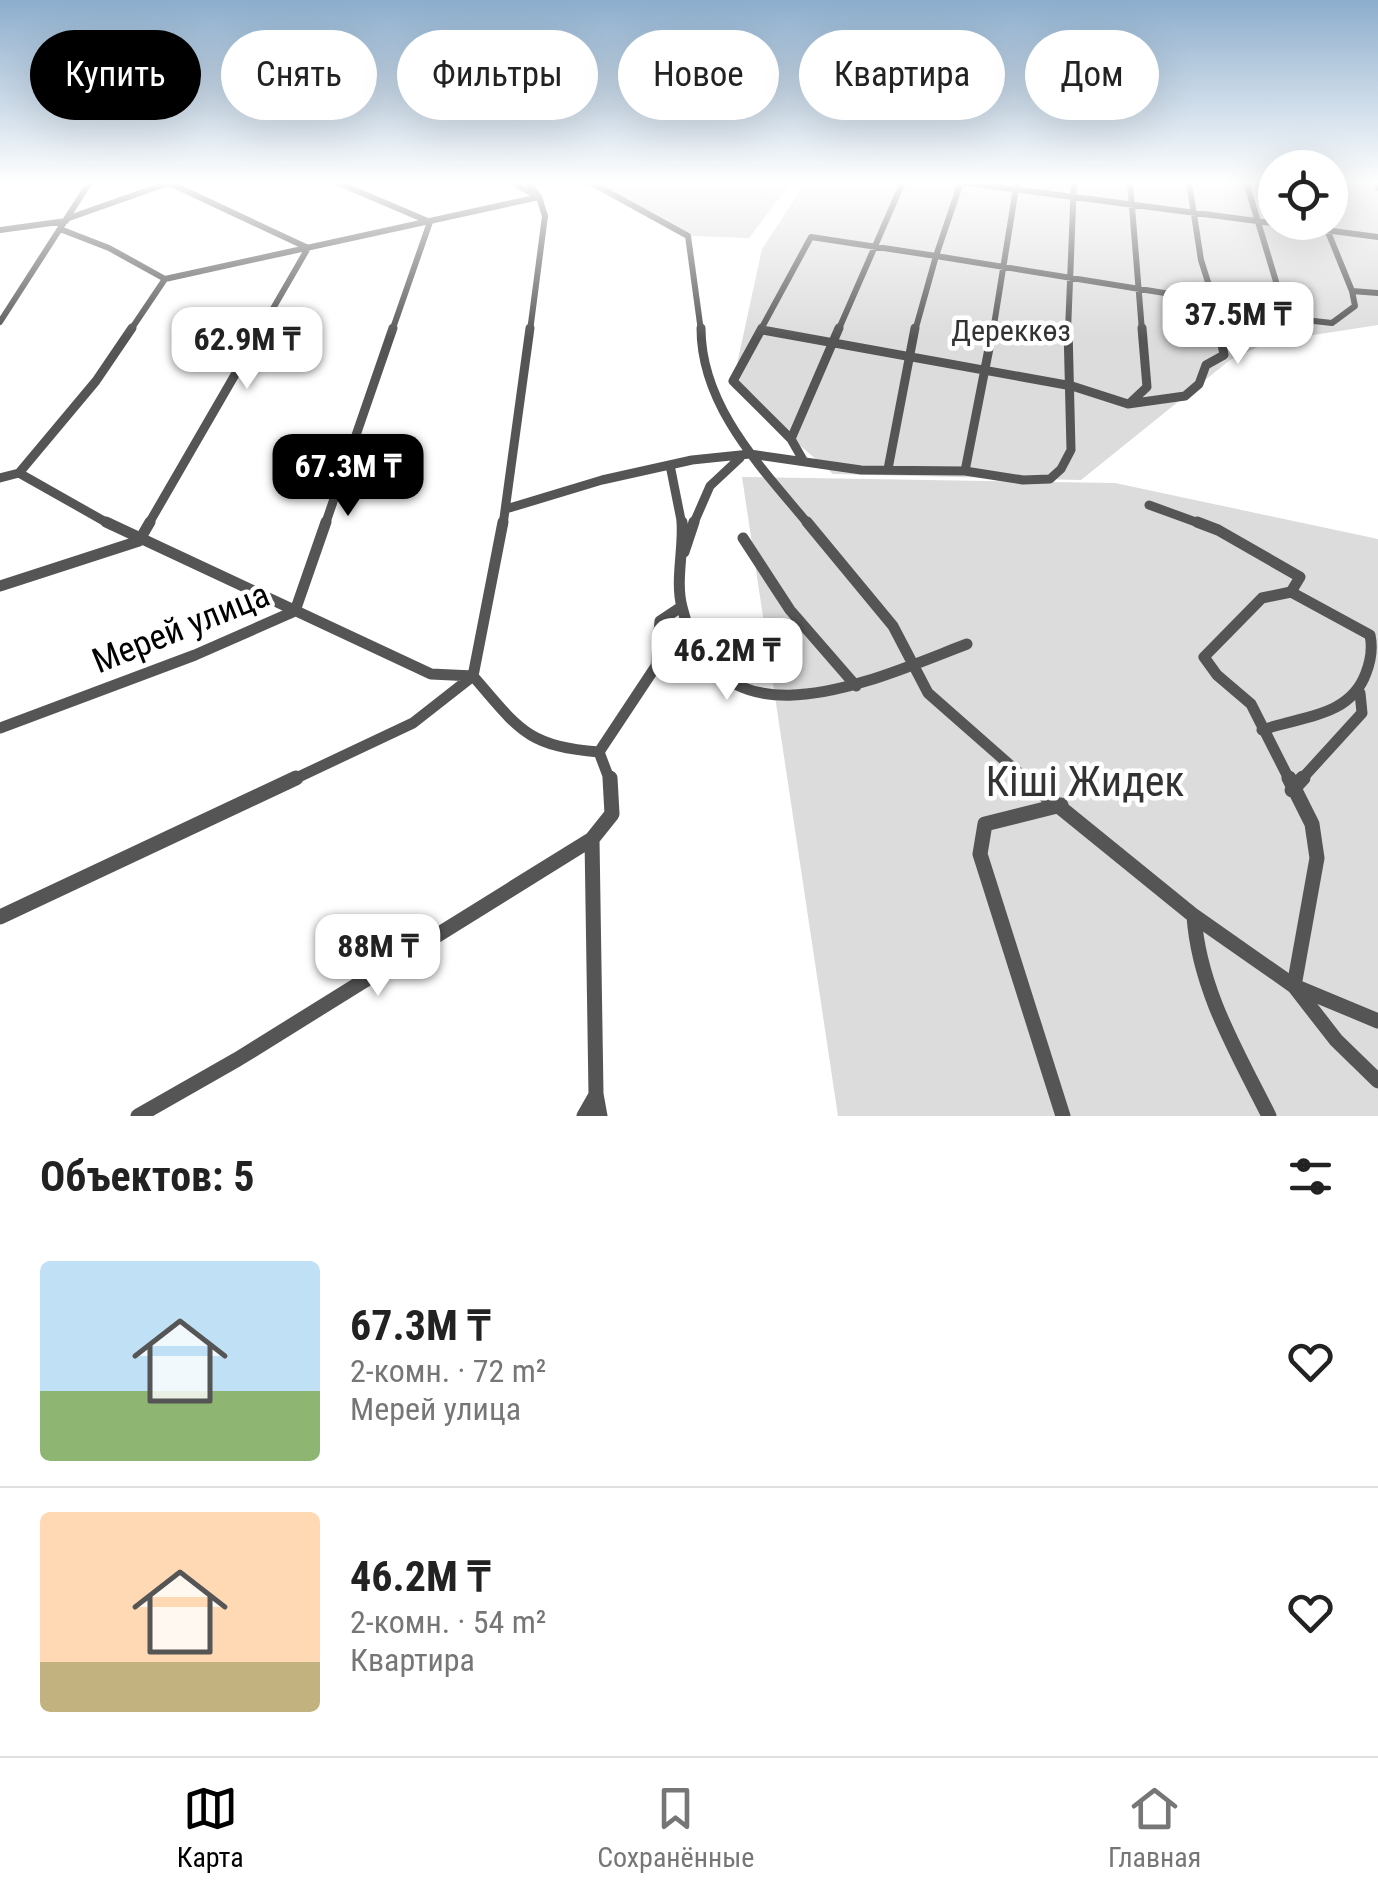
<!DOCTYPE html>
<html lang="ru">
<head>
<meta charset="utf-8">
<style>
  :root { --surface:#fff; --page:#f2f2f2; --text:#222; --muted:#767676; --line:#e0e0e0; --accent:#000 }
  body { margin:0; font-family:"Roboto Condensed",sans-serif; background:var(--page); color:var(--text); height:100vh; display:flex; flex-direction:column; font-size:38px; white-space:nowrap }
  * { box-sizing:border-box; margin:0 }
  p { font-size:32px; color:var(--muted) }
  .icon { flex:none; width:55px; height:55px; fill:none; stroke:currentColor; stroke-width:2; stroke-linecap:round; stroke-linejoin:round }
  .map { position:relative; height:1116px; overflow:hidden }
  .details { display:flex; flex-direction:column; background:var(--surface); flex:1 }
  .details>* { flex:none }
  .banner { position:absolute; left:30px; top:30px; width:1320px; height:90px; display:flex; gap:20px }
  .buttons { position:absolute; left:1258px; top:150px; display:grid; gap:20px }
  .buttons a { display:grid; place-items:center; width:90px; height:90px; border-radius:50%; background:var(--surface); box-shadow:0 10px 40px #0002; font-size:50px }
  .price { position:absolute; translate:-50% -85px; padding:0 22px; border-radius:20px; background:#fff; color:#222; font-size:32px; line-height:65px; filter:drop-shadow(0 2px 5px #0008) }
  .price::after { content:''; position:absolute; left:50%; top:60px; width:30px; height:22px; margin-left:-15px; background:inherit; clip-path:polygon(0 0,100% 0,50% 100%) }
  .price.on { background:var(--accent); color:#fff }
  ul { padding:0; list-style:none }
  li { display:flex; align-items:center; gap:30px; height:250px; padding:0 40px }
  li+li { border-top:2px solid var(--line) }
  li span { display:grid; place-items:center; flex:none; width:280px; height:200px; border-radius:10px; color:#555 }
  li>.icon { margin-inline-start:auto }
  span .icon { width:120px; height:120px; fill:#fffc; stroke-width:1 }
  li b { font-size:42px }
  h2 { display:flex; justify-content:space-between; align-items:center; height:120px; padding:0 40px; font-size:42px }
  .tag { padding:0 35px; border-radius:45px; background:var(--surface); box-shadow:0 10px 40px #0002; font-size:35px; line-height:90px }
  .tag.on { background:var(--accent); color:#fff }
  .tab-bar { display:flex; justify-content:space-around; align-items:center; height:140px; border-top:2px solid var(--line); background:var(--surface); font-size:28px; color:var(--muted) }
  .tab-bar a { display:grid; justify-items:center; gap:5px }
  .tab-bar .on { color:var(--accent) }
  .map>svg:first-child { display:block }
  .green { fill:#dcdcdc }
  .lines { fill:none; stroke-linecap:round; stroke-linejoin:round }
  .street-far3 { stroke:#555; stroke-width:6 }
  .street-far2 { stroke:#555; stroke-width:9 }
  .street-far1 { stroke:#555; stroke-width:11 }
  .street { stroke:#555; stroke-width:15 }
  .labels { text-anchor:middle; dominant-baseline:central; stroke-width:9; stroke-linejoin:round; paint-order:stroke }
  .far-park-label { font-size:30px; fill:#333; stroke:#fff }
  .street-label { font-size:35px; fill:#000; stroke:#fff }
  .near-park-label { font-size:42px; fill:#333; stroke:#fff }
</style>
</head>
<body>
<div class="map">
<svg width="1378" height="1116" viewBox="0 0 1378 1116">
  <rect width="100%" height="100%" fill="#fff"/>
  <path class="green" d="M585,182H792L749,238L691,236Z
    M806,182H1275V222H1330V182H1378V325L1268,342L1230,360L1081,480L833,474L732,387L762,249Z
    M742,477L1115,483L1378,539V1116H838Z"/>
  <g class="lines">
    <path class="street-far3" d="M167,182L308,248L260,331
      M336,182L430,222L392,331
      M511,182L539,197L545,216L530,331
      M590,182L688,236L701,331
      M960,182L1378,237
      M961,182L936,256L1214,301L1201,260L1189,182
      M1130,182L1142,331
      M1246,182L1287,318
      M1376,182L1378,188
      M69,218L171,182
      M1324,222L1352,291
      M60,229L109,248L165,279L130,331
      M0,230L66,221
      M165,279L539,197L528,182
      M0,322L90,182
      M762,330L766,331
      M760,331L811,237L936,256L915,331
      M838,331L903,182
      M993,331L1017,182
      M1068,331L1074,182
      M1220,331L1214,301L1287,318L1332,323L1355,306L1352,291L1378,293"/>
    <path class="street-far2" d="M701,328C701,407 762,468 809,525
      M762,328L733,381L791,439L803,460
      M762,330L1072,386L1128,404L1185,396L1199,384L1206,365L1224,355L1219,328
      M1130,403L1147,387L1142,328
      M791,439L839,328
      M670,465L682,525
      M888,469L915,328
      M965,471L993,328
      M19,473L111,525
      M0,478L19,473L96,381L132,328
      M1149,505L1204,525
      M506,509L602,480L692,460L750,454L861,470L965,471L1023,480L1050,479L1061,469L1071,450L1068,328
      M148,525L262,328
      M325,525L393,328
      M503,525L530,328
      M693,525L710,486L740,458"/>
    <path class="street-far1" d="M106,522L431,674L473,676L413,723L290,781
      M503,522L473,676C519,729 526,746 599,752
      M682,522C684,549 675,581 682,607C718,755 872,680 967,644
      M807,522L893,626L928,693L1028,781
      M1197,522L1218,530L1300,577L1291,592L1262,598L1204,657L1217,675L1251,704L1290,781
      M743,538L790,610L856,686
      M684,552L694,522
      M0,586L139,541L150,522
      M0,728L195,655L295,611L326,522
      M1262,730C1302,716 1350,717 1366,673C1371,660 1373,649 1370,635L1291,592
      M610,781L599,752L656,666L660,621L681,607
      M1300,781L1362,713L1360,693"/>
    <path class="street" d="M1024,778L1194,916L1294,986L1378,1021
      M1289,778L1312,824L1317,858L1294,986L1336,1040L1378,1081
      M1292,790L1303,778
      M1061,805L985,824L980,854L1063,1116
      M1194,916C1199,989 1237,1052 1269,1116
      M0,917L296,778
      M138,1116L238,1059L592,839
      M584,1116L596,1095
      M600,1116L596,1094L592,839L612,814L610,778"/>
  </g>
  <linearGradient id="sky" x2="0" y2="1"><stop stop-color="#8cadcc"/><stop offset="0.54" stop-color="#fff"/><stop offset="1" stop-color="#fff" stop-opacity="0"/></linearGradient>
  <rect width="1378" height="338" fill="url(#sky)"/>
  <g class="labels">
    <g class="far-park-label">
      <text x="1011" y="330">Дереккөз</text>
    </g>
    <g class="street-label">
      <text transform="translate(181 628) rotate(-22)">Мерей улица</text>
    </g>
    <g class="near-park-label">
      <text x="1085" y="781">Кіші Жидек</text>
    </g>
  </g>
</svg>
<div class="buttons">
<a><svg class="icon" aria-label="locate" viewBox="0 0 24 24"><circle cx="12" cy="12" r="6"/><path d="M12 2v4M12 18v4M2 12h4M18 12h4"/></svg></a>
</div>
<b class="price" style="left:1238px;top:367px">37.5M ₸</b>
<b class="price" style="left:247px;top:392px">62.9M ₸</b>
<b class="price on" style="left:348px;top:519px">67.3M ₸</b>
<b class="price" style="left:727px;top:703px">46.2M ₸</b>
<b class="price" style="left:378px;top:999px">88M ₸</b>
<div class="banner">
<a class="tag on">Купить</a>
<a class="tag">Снять</a>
<a class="tag">Фильтры</a>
<a class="tag">Новое</a>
<a class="tag">Квартира</a>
<a class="tag">Дом</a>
</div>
</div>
<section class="details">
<h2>Объектов: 5<svg class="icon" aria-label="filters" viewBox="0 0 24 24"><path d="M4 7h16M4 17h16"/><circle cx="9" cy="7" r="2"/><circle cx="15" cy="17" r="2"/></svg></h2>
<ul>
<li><span style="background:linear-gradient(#bfe0f5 65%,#8fb573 0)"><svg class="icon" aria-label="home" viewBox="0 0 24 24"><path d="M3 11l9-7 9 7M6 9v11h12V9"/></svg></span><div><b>67.3M ₸</b><p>2-комн. · 72 m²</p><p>Мерей улица</p></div><svg class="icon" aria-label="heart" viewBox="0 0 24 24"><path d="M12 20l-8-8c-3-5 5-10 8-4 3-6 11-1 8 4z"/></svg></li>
<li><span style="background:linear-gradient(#ffd9b3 75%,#c2b280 0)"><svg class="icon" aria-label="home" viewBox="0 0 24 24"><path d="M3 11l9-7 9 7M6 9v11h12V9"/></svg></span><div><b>46.2M ₸</b><p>2-комн. · 54 m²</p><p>Квартира</p></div><svg class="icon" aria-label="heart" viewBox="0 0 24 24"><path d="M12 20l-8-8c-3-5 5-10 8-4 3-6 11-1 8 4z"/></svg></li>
</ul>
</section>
<nav class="tab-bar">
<a class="on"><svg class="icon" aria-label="map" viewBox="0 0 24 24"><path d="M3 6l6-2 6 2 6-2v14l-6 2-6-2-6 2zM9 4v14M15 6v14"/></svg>Карта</a>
<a><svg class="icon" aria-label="saved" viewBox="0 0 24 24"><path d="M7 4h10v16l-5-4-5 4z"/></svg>Сохранённые</a>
<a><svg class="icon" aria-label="home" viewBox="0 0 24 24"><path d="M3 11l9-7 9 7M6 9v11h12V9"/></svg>Главная</a>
</nav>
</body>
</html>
